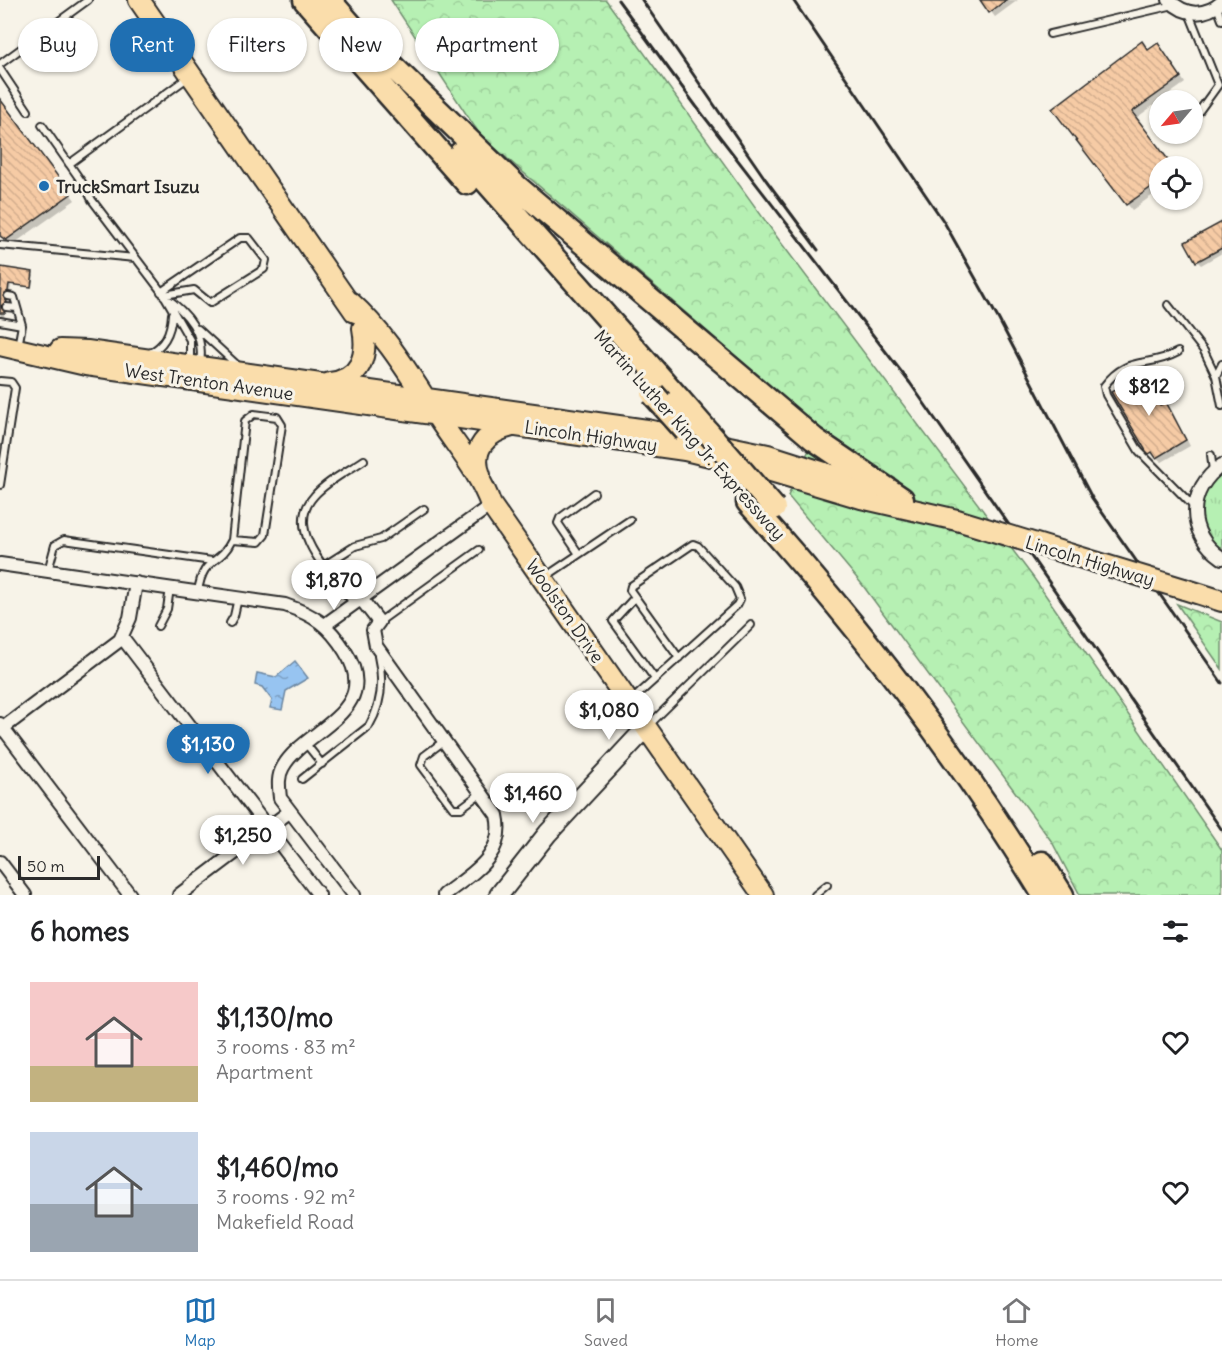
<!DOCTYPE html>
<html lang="en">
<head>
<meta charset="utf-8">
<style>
  :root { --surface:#fff; --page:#f6f6f6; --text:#202124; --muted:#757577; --line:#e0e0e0; --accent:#1f6fb2 }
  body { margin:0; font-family:Delius,sans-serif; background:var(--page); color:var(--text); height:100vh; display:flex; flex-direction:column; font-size:22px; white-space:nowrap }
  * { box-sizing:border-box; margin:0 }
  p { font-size:20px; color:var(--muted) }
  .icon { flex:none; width:33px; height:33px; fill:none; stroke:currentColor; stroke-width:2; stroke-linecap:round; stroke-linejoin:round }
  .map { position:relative; height:895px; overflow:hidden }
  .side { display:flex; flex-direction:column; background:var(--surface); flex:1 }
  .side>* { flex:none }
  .guide { position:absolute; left:18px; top:18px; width:600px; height:54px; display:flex; gap:12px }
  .needle { width:39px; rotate:241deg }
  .fabs { position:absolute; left:1149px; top:90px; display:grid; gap:12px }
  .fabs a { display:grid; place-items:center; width:54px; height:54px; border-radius:50%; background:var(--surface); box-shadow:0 2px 4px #0004; font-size:30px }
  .scale { position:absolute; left:18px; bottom:15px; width:82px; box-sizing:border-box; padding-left:6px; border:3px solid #2b2b2b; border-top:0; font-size:16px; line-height:21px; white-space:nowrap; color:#2b2b2b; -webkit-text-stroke:4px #f7f3e8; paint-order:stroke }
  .price { position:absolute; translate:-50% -51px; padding:0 14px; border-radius:21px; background:#fff; color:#222; font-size:20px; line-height:39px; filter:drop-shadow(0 2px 3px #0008) }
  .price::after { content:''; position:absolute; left:50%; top:36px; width:18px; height:14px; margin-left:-9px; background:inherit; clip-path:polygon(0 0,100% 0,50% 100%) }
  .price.on { background:var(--accent); color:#fff }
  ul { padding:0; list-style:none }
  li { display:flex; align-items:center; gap:18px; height:150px; padding:0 30px }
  li span { display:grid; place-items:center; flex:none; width:168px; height:120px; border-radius:0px; color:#555 }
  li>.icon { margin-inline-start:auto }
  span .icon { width:72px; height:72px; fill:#fffc; stroke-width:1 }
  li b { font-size:26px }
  h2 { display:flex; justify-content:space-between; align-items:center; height:72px; padding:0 30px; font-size:26px }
  .chip { padding:0 21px; border-radius:27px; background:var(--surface); box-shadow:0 2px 4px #0004; font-size:21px; line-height:54px }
  .chip.on { background:var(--accent); color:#fff }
  .menu { display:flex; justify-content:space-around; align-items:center; height:84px; border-top:2px solid var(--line); background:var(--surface); font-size:16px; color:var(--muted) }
  .menu a { display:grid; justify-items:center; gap:3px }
  .menu .on { color:var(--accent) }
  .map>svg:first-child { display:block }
  .grass { fill:url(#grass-tufts); stroke:#708e6f; stroke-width:1.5 }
  .forest { fill:url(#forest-crowns); stroke:#708e6f; stroke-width:1.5 }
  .water { fill:url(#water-ripples); stroke:#6c87a2; stroke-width:1.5 }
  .shadow { fill:#0003 }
  .building { fill:url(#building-back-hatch); stroke:#2b2b2b; stroke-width:1.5 }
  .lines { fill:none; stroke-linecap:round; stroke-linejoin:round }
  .lane-casing { stroke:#2b2b2b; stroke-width:10 }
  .street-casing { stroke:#2b2b2b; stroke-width:16 }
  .secondary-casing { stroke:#2b2b2b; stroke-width:22 }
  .primary-casing { stroke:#2b2b2b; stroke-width:24 }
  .highway-casing { stroke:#2b2b2b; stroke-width:27 }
  .lane { stroke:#f7f3e8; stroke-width:6 }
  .street { stroke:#f7f3e8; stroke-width:12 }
  .secondary { stroke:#f7f3e8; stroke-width:18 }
  .primary { stroke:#faddab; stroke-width:20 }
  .highway { stroke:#faddab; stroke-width:22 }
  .rail { stroke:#2b2b2b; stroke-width:3 }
  .primary-bridge-casing { stroke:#2b2b2b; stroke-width:24; stroke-linecap:butt }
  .highway-bridge-casing { stroke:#2b2b2b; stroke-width:27; stroke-linecap:butt }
  .primary-bridge { stroke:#faddab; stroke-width:20 }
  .highway-bridge { stroke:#faddab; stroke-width:22 }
  .poi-dot { fill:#1f6fb2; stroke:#f7f3e8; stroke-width:2 }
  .labels { text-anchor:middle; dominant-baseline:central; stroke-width:6; stroke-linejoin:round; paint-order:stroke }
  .poi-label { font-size:18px; font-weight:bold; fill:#2b2b2b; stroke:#f7f3e8; text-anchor:start }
  .street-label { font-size:18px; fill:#2b2b2b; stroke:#f7f3e8 }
</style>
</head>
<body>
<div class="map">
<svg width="1222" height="895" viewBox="0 0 1222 895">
  <defs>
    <pattern id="grass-tufts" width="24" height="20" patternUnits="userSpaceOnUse" patternTransform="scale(1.5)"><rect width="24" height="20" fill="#b6f0b3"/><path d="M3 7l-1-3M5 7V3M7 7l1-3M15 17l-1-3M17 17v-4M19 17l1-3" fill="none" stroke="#9dce9a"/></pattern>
    <pattern id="forest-crowns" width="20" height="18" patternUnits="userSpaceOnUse" patternTransform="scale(1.5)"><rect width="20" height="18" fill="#b6f0b3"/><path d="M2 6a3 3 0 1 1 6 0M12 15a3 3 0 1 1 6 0" fill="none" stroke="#9dce9a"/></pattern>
    <pattern id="water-ripples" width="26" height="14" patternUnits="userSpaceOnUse" patternTransform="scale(1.5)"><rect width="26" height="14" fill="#97c4f1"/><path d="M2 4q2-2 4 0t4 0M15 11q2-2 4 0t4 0" fill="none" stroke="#7b9fc3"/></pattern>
    <pattern id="building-back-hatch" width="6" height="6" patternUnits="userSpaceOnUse" patternTransform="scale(1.5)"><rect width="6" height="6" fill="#f6cba5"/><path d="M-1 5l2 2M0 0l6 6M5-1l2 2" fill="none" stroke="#d3ae8e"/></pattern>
  </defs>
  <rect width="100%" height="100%" fill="#f7f3e8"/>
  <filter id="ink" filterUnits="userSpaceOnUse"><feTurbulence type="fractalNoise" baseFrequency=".0167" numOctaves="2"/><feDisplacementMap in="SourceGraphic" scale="12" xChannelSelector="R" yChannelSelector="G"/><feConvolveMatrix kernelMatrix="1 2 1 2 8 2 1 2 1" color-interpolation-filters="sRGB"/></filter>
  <g filter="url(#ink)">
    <path class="grass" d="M1222,473V554C1217,550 1211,546 1207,541C1191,519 1201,487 1222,473Z"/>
    <path class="forest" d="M391,0H606L782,244L1033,577L1222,850V895H1080L1052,842L861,583L788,496L819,428L480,135Z
      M1177,604L1222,622V669Z"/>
    <path class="water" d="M295,661L308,678L286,691L282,710L270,708L272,700L262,687L255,685L257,673L276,677Z"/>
    <path class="shadow" d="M982,0H1018L995,17Z
      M1142,43L1149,51L1163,50L1185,83L1136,118L1173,166H1160V190L1132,210L1054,109Z
      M0,98L75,200L12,245L0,230Z
      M1222,224V253L1201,265L1197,261Z
      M3,269L34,275L32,288L11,285L10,293L3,298L7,304L2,308L5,318L0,319Z
      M1140,377L1161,406L1166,403L1171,409L1190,446L1162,462L1147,450Z"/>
    <path class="building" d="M980,0H1006L989,13Z
      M1142,41L1148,50L1158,43L1181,77L1132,112L1173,166H1160V181L1126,205L1052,109Z
      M0,99L71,194L6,240L0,236Z
      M1222,222V248L1196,262L1185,242Z
      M1,267L33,272L31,287L9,284L8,291L3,296L7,302L1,306L5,313H0Z
      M1141,375L1160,405L1166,402L1186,440L1156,458L1152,452L1149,454L1146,451L1111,392Z"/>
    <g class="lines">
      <defs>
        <path id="lane" d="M1217,7L1222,20
          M1189,13L1218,85L1192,121
          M1050,34L1174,5
          M0,64L88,0
          M0,69L28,111
          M42,125L86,188L92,200L164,295L190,340V363
          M69,164L190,76
          M0,245L135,258
          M161,292L240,238H249L266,260L264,269L210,303L194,290L164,295
          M8,296L14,297L22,325L18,347
          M164,296C188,313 205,333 200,364
          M1168,305L1204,351L1216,376
          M6,307L17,308
          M0,321L22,325
          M198,329L237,365
          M1178,352C1147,369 1128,354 1104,386L1106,395L1139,451L1194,507
          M148,354C165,346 171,332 172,314
          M1222,364L1216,376L1222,406
          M0,381L11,382L15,388L0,485
          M1211,455L1213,471
          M579,554L558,523L560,518L594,493
          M325,565L355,546L381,539L424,509
          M48,571L55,545L64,540L212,561
          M545,577L630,520
          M198,592C203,555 219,567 232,540L245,421L254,414L277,417L282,425L265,535L259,542L232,540
          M635,597L613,621L655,679
          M354,604C334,577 282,531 314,496C327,481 348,471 364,460
          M379,622L479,550
          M230,623L234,616L238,598
          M158,626L167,609L170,588
          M632,700C667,668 702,637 737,605L740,599L735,587L698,546L693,544L631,586L630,590L679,658
          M649,725L751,625
          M444,741L424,756L421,765L453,808H461L481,793
          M306,744L322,764
          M302,779L369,726C382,704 384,681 378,656
          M815,895L827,885"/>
        <path id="street" d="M1169,0C1185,16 1205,17 1222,2
          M1222,465C1186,490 1186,534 1222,558
          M0,564L285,605C314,615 329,625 345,651C384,712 304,729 283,767C277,777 279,788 280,798L354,895
          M361,599L379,622L373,630L376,646L497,815C506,856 472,873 444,895
          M326,624L491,505
          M122,637L319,895
          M0,724L130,895
          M3,728L120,640L130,618L136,583
          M0,862L25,895
          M179,895L289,812"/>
        <path id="secondary" d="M499,895L548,833L646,728"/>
        <path id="primary" d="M139,0L355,312
          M350,302C386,334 410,376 436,415C455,445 479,471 491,505L763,895
          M0,345L86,365L685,450L764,469L861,498L957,520
          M60,350L87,351L647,430L768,455L878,490
          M330,383C361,379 368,356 363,328
          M480,475C470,449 487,432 512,426
          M1184,589L1222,601"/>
        <path id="highway" d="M305,0L467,183
          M329,0L371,48
          M361,36L517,187L814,439L902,499
          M461,153L679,399
          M748,502C859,626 957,752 1044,895
          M1042,863L1062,895"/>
      </defs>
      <use href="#lane" class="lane-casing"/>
      <use href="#street" class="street-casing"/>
      <use href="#secondary" class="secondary-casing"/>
      <use href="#primary" class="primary-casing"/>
      <use href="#highway" class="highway-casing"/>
      <use href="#lane" class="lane"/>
      <use href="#street" class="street"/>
      <use href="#secondary" class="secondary"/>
      <use href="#primary" class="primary"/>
      <use href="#highway" class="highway"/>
      <path class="rail" d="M618,0L696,106L910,383L1222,830
        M642,0L766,180L818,250
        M793,0L944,222L999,320L1092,498L1222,683"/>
      <defs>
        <path id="primary-bridge" d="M957,520L1184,589"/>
        <path id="highway-bridge" d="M653,394L686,431
          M679,399L774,508"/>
      </defs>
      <use href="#primary-bridge" class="primary-bridge-casing"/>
      <use href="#highway-bridge" class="highway-bridge-casing"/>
      <use href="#primary-bridge" class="primary-bridge"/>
      <use href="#highway-bridge" class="highway-bridge"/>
    </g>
  </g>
  <circle class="poi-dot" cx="44" cy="186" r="6"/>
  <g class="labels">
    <g class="poi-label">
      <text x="56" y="186">TruckSmart Isuzu</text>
    </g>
    <g class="street-label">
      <text transform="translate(209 382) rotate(8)">West Trenton Avenue</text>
      <text transform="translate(690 435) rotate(48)">Martin Luther King Jr. Expressway</text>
      <text transform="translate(591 436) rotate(8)">Lincoln Highway</text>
      <text transform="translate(1090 561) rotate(17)">Lincoln Highway</text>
      <text transform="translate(565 611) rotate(55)">Woolston Drive</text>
    </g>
  </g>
</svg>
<div class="fabs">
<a><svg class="needle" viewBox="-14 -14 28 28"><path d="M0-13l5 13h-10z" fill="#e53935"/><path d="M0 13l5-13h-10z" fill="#757577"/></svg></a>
<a><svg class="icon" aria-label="locate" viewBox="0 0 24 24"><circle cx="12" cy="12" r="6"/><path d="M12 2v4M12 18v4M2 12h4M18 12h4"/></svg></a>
</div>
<div class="scale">50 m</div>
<b class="price" style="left:1149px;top:417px">$812</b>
<b class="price" style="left:334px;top:611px">$1,870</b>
<b class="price" style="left:609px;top:741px">$1,080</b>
<b class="price on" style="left:208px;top:775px">$1,130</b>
<b class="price" style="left:533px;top:824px">$1,460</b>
<b class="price" style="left:243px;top:866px">$1,250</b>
<div class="guide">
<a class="chip">Buy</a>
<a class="chip on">Rent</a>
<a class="chip">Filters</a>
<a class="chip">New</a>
<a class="chip">Apartment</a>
</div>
</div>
<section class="side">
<h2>6 homes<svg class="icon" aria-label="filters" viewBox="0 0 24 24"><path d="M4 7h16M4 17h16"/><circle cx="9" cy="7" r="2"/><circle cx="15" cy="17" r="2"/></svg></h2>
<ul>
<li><span style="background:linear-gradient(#f6c9c9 70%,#c2b280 0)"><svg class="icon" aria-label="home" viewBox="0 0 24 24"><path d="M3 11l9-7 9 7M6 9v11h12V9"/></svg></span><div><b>$1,130/mo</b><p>3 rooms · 83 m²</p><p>Apartment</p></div><svg class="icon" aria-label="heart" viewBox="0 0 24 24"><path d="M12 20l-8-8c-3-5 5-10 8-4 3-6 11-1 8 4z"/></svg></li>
<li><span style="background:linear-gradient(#c9d6e8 60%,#9aa5b1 0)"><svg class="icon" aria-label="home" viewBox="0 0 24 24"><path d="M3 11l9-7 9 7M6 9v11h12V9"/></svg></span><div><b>$1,460/mo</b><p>3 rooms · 92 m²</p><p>Makefield Road</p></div><svg class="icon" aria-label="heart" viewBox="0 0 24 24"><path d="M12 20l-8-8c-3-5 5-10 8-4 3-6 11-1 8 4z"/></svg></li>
</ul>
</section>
<nav class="menu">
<a class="on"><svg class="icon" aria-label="map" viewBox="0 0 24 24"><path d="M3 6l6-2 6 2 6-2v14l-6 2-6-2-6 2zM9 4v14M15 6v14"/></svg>Map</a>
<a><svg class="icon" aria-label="saved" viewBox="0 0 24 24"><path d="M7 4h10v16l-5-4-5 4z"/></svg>Saved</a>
<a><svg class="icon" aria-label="home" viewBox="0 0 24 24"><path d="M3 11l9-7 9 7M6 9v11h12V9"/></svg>Home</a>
</nav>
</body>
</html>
